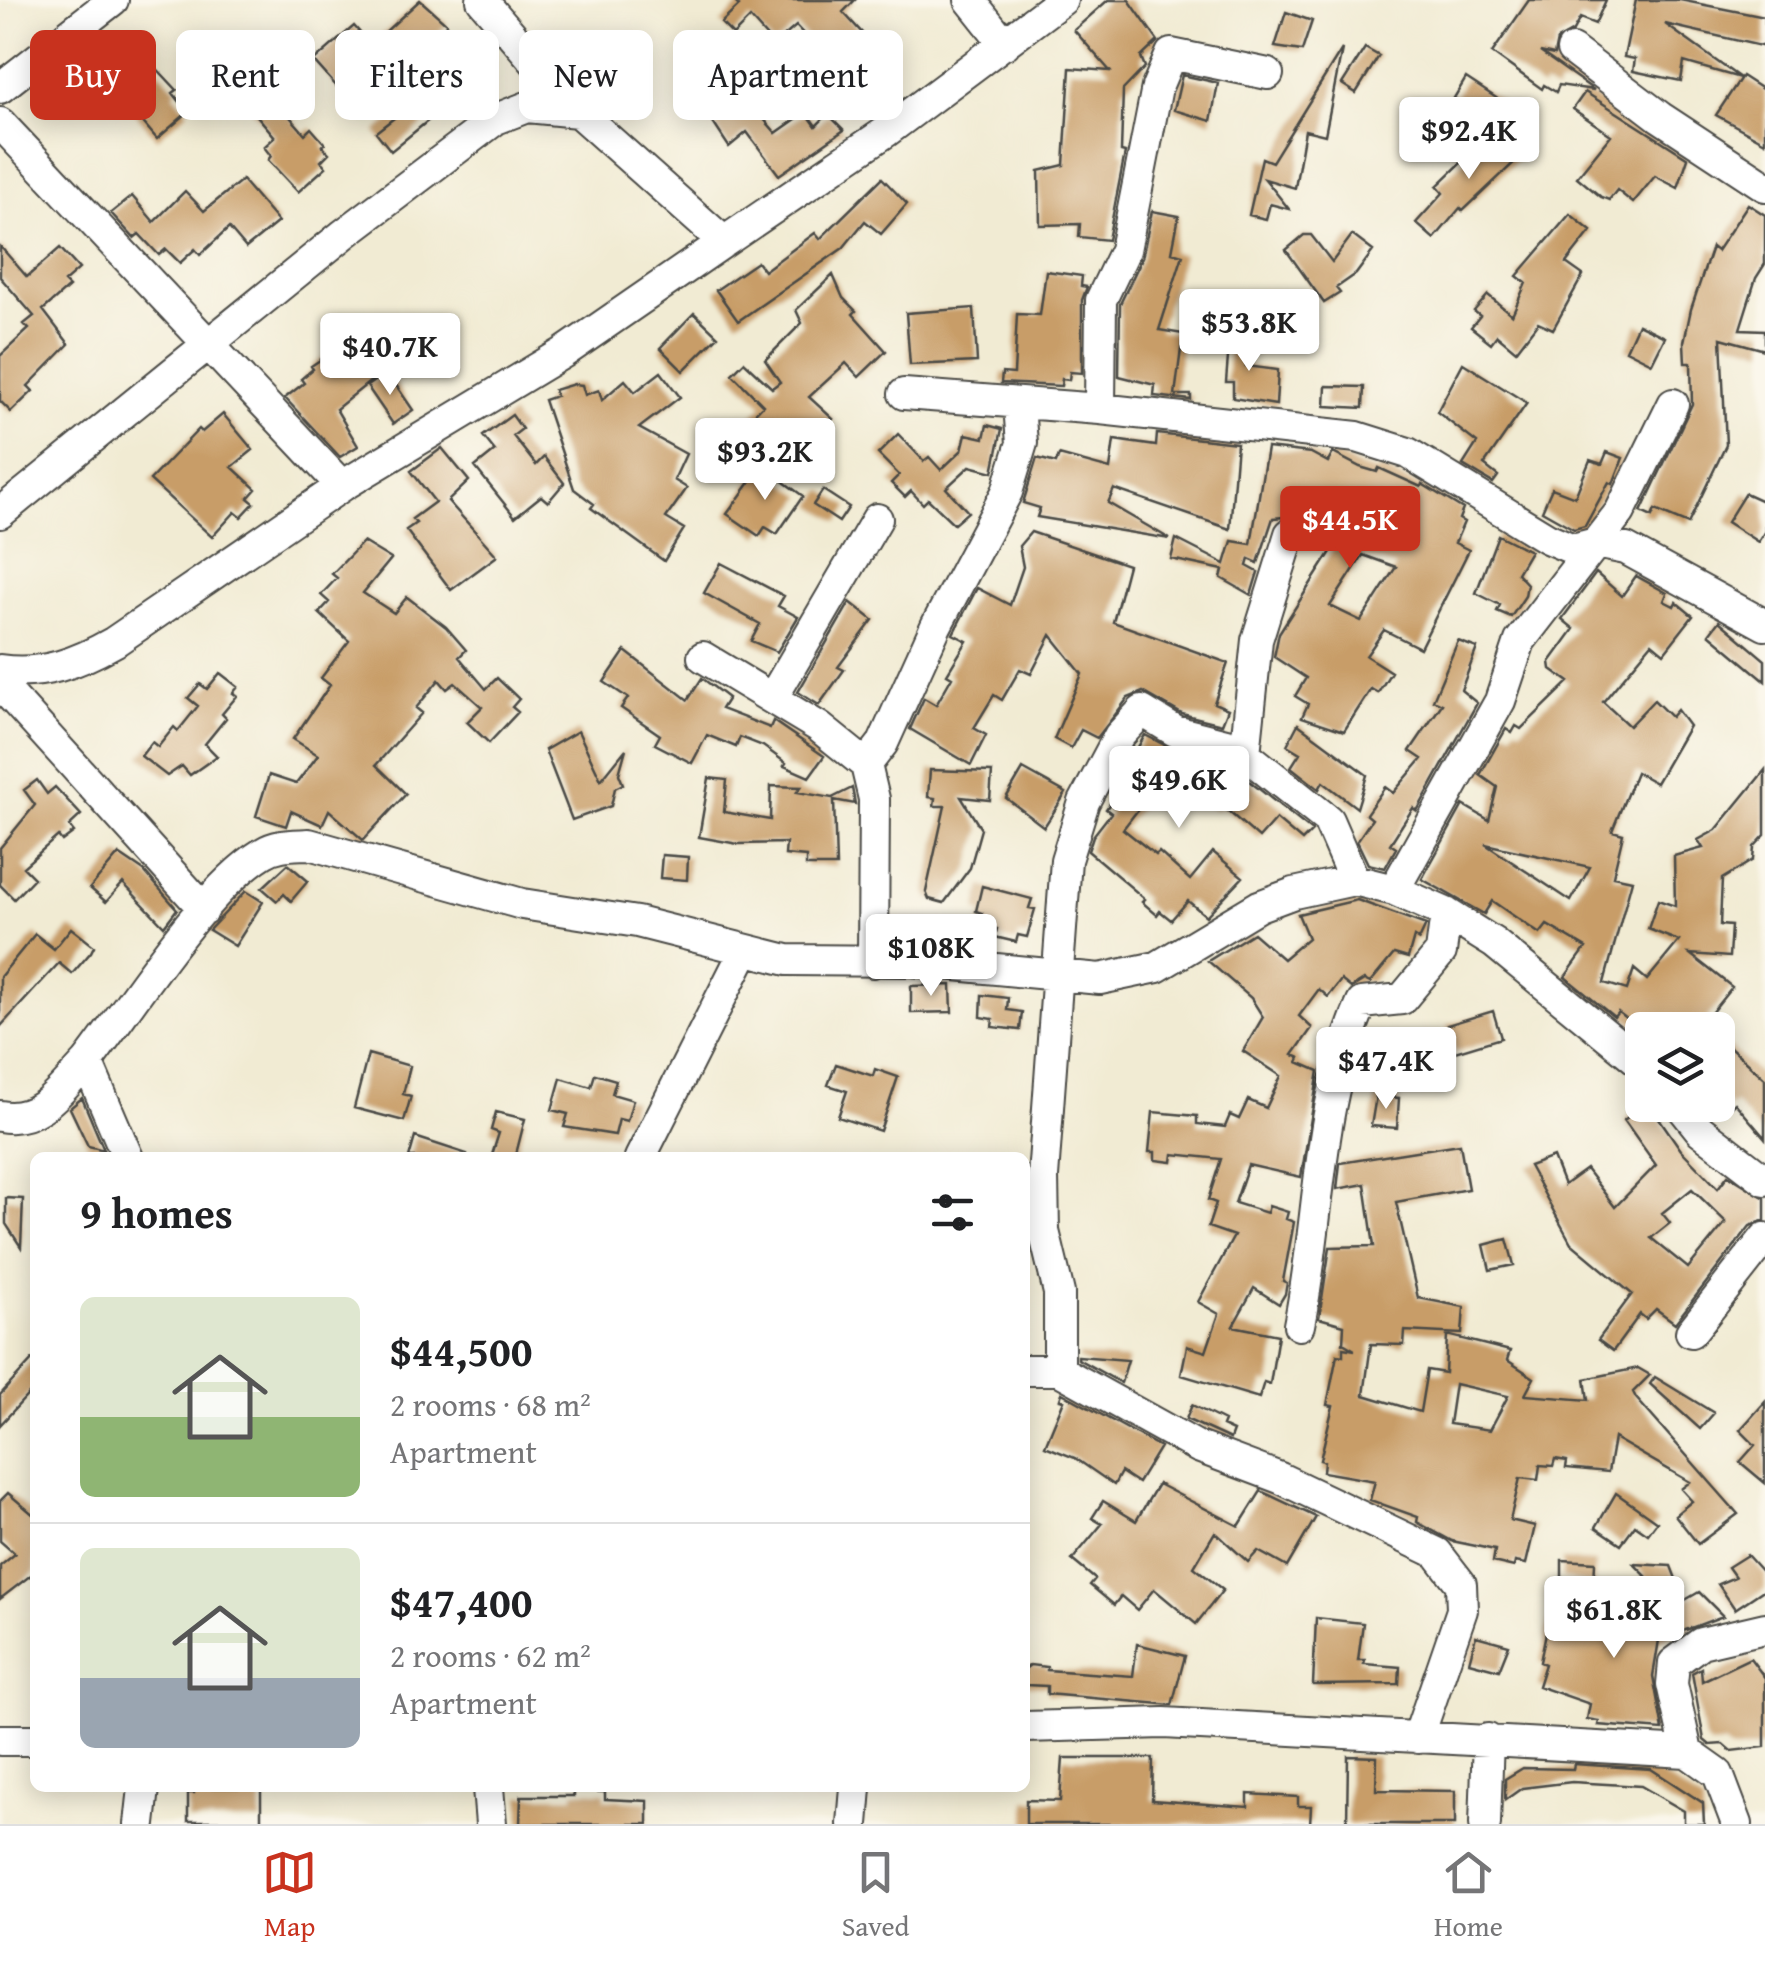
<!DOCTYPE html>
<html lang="en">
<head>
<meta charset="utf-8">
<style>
  :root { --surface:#fff; --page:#f2f2f2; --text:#202124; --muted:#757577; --line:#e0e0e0; --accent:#c8321e }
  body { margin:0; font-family:"Gentium Book Plus",serif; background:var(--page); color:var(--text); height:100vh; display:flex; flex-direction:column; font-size:38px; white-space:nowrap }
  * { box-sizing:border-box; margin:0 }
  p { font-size:32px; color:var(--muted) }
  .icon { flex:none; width:55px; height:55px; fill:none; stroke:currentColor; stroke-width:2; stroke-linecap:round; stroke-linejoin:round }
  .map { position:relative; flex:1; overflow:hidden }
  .sheet { position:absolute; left:30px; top:1152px; width:1000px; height:640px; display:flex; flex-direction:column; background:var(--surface); border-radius:15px; box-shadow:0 5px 25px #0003 }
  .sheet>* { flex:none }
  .top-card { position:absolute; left:30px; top:30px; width:1000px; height:90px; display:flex; gap:20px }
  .fabs { position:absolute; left:1625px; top:1012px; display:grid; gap:20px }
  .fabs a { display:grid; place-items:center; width:110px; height:110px; border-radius:15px; background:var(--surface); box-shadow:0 5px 25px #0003; font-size:50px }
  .price { position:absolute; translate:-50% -85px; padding:0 22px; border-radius:10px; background:#fff; color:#222; font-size:32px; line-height:65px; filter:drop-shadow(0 2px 5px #0008) }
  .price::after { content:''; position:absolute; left:50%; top:60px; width:30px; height:22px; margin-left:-15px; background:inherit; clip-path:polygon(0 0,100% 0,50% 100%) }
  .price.active { background:var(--accent); color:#fff }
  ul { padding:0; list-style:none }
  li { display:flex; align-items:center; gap:30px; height:250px; padding:0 50px }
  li+li { border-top:2px solid var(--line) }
  li span { display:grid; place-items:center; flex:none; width:280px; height:200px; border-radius:15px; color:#555 }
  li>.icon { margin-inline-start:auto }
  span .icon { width:120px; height:120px; fill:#fffc; stroke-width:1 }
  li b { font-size:42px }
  h2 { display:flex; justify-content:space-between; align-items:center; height:120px; padding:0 50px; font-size:42px }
  .chip { padding:0 35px; border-radius:15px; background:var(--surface); box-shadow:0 5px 25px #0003; font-size:35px; line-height:90px }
  .chip.active { background:var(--accent); color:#fff }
  .menu { display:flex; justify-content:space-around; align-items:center; height:140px; border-top:2px solid var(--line); background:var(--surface); font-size:28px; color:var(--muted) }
  .menu a { display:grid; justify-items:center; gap:5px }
  .menu .active { color:var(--accent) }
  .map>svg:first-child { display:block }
  .building { fill:#c89d68; fill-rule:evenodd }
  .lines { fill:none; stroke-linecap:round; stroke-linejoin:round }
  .minor-casing { stroke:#494844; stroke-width:34 }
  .minor { stroke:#fff; stroke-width:30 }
</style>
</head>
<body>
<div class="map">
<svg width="1765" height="1824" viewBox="0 0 1765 1824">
  <rect width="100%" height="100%" fill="#fbf7ec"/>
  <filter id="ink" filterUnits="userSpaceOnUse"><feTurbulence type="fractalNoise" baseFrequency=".01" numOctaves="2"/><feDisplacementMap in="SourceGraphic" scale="20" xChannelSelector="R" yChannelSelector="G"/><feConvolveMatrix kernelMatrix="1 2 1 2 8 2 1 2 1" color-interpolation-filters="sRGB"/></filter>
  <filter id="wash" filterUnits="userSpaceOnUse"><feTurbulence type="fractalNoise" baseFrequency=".0048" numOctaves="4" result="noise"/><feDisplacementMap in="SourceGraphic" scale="40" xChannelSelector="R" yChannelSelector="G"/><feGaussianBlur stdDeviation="2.25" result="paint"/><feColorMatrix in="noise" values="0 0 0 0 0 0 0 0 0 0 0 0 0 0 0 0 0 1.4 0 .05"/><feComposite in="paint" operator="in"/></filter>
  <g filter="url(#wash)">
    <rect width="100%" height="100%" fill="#f1ebd3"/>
    <g id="blocks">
      <path class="building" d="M420,0L447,24L439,32L443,35L402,77L435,115L391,151L376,132L394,118L354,73L338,88L314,61L354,26L371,45Z
        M733,0H855L843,12L863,34L830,62L796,26L774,45L750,18L733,35L721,23L739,6Z
        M1108,0H1129L1158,41L1141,57L1145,67L1123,90L1121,152L1125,153L1108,240L1079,237L1080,224L1040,225L1039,171L1064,165L1070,68L1110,71L1074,30Z
        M1529,0H1606L1595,24L1580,18L1573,31L1557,40L1554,55L1540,52L1594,90L1559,85L1556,92L1544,85L1542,89L1492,53Z
        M1636,0H1680L1765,17V47L1665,24L1740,78L1684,62L1681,81L1633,71L1635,59L1624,57Z
        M1286,12L1312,21L1302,51L1275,47Z
        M241,39L268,68L280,57L294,73L282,83L297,97L284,110L305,134L311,128L325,144L322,146L329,153L321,161L326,167L298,192L268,160L271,156L264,147L275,137L214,65Z
        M134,44L177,90L173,93L188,112L157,139L102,74Z
        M1365,48L1379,56L1356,93L1342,84Z
        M1342,49L1325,135L1305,130L1295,188L1265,179L1289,209L1270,204L1266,219L1249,215L1262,158L1272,162Z
        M771,50L783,61L755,92L764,103L756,110L776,133L806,112L816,126L828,114L844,130L779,175L747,132L729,147L706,112L713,106L703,93L735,66L745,78Z
        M1182,75L1218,83L1211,121L1174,110Z
        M1742,76L1765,91V142L1716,115Z
        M1466,78L1507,105L1495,124L1454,98Z
        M1585,92L1688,158L1678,188L1655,176L1633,203L1617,190L1609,200L1601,197L1577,177L1611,135L1573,109Z
        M1495,130L1521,156L1463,211L1460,208L1434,239L1416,223L1443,193L1437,186Z
        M882,178L907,204L881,234L865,221L843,248L738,321L716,290L757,262L764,271L815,233L820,239Z
        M242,180L278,222L246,248L229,228L200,255L195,249L180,263L166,249L159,255L139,234L134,238L111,213L132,196L154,222L185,191L204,211Z
        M1748,204L1765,215V264L1756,278L1740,329L1765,330V350L1721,338L1726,445L1688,524L1655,510L1652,517L1641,512L1692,404L1691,363H1685L1684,342L1691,309L1712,247L1717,251Z
        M1152,211L1179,216L1172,252L1183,255L1159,330L1183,334L1175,395H1191V400L1154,396L1155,385L1119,376L1120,304L1142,258Z
        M1570,214L1591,231L1566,263L1583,275L1553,329L1538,322L1516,351L1497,335L1491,343L1471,327L1480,316L1474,311L1488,295L1512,315L1526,283L1517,276Z
        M1304,235H1311L1332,262L1352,235L1373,251L1356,274L1336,288L1340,293L1324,303L1286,250Z
        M0,246L27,277L60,248L79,269L64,282L69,287L43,310L69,344L28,386L33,391L11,412L0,401V356L29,329L24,324L34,316L0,277Z
        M1046,271L1082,276L1081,286L1087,287L1082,300V373L1070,372L1069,380L1062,379L1061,386L1001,383L1002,373L1014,374L1017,314L1040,315Z
        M833,275L843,298L856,311L853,314L886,351L859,377L846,363L809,397L833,419L812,448L782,430L761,453L737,432L763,405L732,374L744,362L772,388L780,382L765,360L802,323L796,310Z
        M974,308L977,362L910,365L906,313Z
        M694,313L718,336L683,371L660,348Z
        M1638,324L1665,337L1652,363L1626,350Z
        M1230,332L1250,335L1246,366L1278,370L1276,405L1233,398V382H1226Z
        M338,348L350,363L356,358L372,380L336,409L358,446L340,457L285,398L304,383L301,379L313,369L311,366Z
        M1463,363L1527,403L1484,465L1498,476L1493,483L1463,465L1477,443L1437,412Z
        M387,372L413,410L393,424L367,386Z
        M661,372L680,397L639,428L686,454L674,480L687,488L666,518L684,529L664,561L591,508L594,504L574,489L544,400L556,396L554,390L574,384L582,385L585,395L599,390L602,400L625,380L635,392Z
        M1326,386L1364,387L1363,408L1325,406Z
        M223,414L253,450L232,467L256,489L248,498L254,503L241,517L235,512L212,537L150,480L199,429L202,432Z
        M512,415L522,429L513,436L536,465L544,457L564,483L548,502L541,496L515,517L475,467L495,451L483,436Z
        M987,425L1002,429L993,472L970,466L946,488L968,512L954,524L928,499L923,504L911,491L905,497L891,483L899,475L878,454L898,434L924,461L929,457L941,470L962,450L966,434L984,438Z
        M1157,434L1237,443L1230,529L1114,489L1108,503L1170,539L1037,517L1040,508L1023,503L1037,458L1056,463L1059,455L1110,469L1114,440L1156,446Z
        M442,448L469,481L448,501L497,556L451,590L406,530L416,523L412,519L435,502L411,471Z
        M1267,448L1311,453L1328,462L1333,453L1360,467L1377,472L1379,468L1421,487L1422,484L1463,509L1459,519L1464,522L1455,543L1469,550L1420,648L1384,630L1366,656L1391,672L1378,693L1371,689L1344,731L1302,717L1308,704L1295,696L1306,678L1274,657L1279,633L1336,544L1308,533L1296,516L1273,518L1258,563L1249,559L1247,566L1258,572L1251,595L1221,578L1223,570L1171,559L1176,539L1225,564L1232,541L1251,544ZM1363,555L1396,567L1361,621L1330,606Z
        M1607,452L1623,458L1613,484L1609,482L1585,526L1574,529L1542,511L1552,488L1575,497L1590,460L1602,464Z
        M762,466L803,496L777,534L765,527L759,536L727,514Z
        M823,490L849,507L839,522L813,505Z
        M1745,493L1765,502V531L1758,542L1727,522Z
        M1031,532L1128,565L1113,622L1228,663L1214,703L1228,709L1222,724L1182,714L1143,692L1128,698L1097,738L1081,730L1071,748L1054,739L1082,674L1051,635L1031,674L1020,669L1002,700L994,695L974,728L986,735L971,765L910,729L924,698L936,705L952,677L947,674L967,641L953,634L977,588L1010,605L1023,567L1019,546Z
        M1498,535L1530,551L1517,573L1527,584L1525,596L1511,617L1497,611L1500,605L1476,593Z
        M363,542L391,559L363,593L394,613L407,597L446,627L466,650L459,657L486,689L497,678L519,699L512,707L518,712L489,743L467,722L482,707L455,683L447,689L439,680L416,708L422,713L376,765L406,794L363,840L329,810L322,825L291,811L286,826L256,816L269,775L296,784L318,755L293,739L330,685L321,678L349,641L319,613L329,602L321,595L337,578L332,574Z
        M721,563L784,596L778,606L798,617L777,652L751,641L760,624L704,593Z
        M1596,573L1622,596L1636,576L1667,593L1664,601L1674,606L1676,602L1693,616L1664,653L1652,643L1603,702L1629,726L1654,700L1671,717L1677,710L1689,726L1656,783L1636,772L1612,831L1623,834L1613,876L1632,880L1604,983L1627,990L1634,969L1647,980L1679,941L1648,929L1658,900L1675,906L1674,856L1703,848L1698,840L1716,830L1765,770V835L1754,847L1753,860L1722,879L1720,925L1731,926L1729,957L1690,954L1732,987L1707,1018L1721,1030H1694L1682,1021L1675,1030H1641L1618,1012L1614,1017L1565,977L1586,948L1547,925L1540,934L1492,901L1484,914L1422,879L1463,805L1489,820L1497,787L1480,775L1506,729L1512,733L1516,726L1521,729L1569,682L1551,669L1550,662L1574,629L1562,619ZM1485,844L1590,867L1571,901Z
        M850,602L873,620L838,667L844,670L819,705L798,692Z
        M1719,621L1765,660V681L1709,634Z
        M1458,641L1477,648L1461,690L1477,703L1417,811L1413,808L1390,844L1396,848L1385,868L1368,864L1357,841L1372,819L1366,814L1385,787L1393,793L1422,759L1410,751L1442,704L1433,700Z
        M625,651L688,700L702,678L728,698L721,709L770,728L773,721L824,756L809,777L784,766L786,763L763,746L740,737L736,747L707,735L692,763L655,744L660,735L621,708L628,698L604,682Z
        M220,673L238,687L233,693L237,696L222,714L226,718L205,744L217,756L190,775L182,766L167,776L141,756L152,742L158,747L174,727L178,731L198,706L188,698L200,684L207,689Z
        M1298,724L1367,775L1357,808L1323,782L1319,789L1291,767L1300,753L1287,745Z
        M578,731L601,780L626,749L619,774L623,784L615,788L611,806L572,820L545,750Z
        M1145,735L1176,751L1172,758L1230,787L1239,773L1312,831L1302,841L1276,819L1259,838L1220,804L1217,810L1160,781L1123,829L1156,855L1159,852L1190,880L1213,852L1243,877L1206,916L1188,901L1171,920L1160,911L1157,915L1142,902L1145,899L1088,851L1093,836L1111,813L1106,809L1129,776L1123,773Z
        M1023,769L1066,793L1044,827L1006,798Z
        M930,770L992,772L990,800L961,797L981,829L970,868L944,903L929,899L926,892L945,806H934L935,798L928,797Z
        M709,778L727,780L724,812L770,820L771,786L801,787L797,792L832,798L852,788L855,804L834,800L836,866H806V857L785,855L786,843L738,844L699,837Z
        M37,780L47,794L55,787L81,815L69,826L74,832L62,841L58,836L23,867L34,878L14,899L0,885V848L35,805L24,790Z
        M119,854L144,871L177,909L164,926L123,883L106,902L90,888Z
        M662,855L688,857L687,880L660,878Z
        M288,864L308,881L291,901L284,894L277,901L262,888Z
        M982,886L1032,899L1029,908L1035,909L1027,937L1018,935L1016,942L995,937L997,929L979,925L982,913L976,911Z
        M246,891L263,902L235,946L209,930Z
        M1357,900L1426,925L1419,940L1414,937L1408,958L1394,954L1370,983L1364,980L1351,988L1341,980L1328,997L1319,989L1299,1016L1312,1028L1293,1055L1300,1058L1298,1062L1319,1071L1301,1177L1248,1165L1235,1203L1267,1213L1269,1206L1288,1212L1286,1219L1294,1222L1283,1281L1287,1283L1285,1294L1279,1304L1254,1288L1233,1326L1278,1335L1270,1384L1264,1382L1259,1398L1181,1375L1187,1346L1206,1352L1219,1314L1198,1302L1234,1236L1208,1227L1216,1203L1208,1200L1221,1159L1173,1154L1172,1162L1155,1160V1152H1149L1153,1112L1197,1116V1124L1225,1127L1230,1115L1239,1119L1248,1100L1266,1108L1281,1076L1243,1051L1263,1017L1251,998L1208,961L1253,933L1283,959L1308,938L1298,914Z
        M71,928L94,946L91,952L72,974L59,963L0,1027V977L35,934L54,949Z
        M951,985L952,1012L911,1013V986Z
        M982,995L1008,998L1007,1010L1022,1012L1020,1030L992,1027L993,1019L981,1017Z
        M1493,1011L1501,1038L1455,1052L1447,1025Z
        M1718,1036L1765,1079V1138L1735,1103L1731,1107L1718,1095Z
        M368,1054L410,1066L403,1094L411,1096L404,1121L354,1108Z
        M836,1064L873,1076L875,1069L898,1077L880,1131L838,1117L847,1091L828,1085Z
        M595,1074L616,1080L612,1094L633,1100L627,1121L619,1119L615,1135L564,1127L568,1114L552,1110L561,1078L591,1087Z
        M1376,1096L1399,1098L1397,1128L1371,1126Z
        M82,1098L104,1150L88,1146L70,1108Z
        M1643,1105H1650L1681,1150L1718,1188L1728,1175L1765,1198V1220L1750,1226L1675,1323L1656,1309L1646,1319L1640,1314L1613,1351L1598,1340L1632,1294L1571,1243L1529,1166L1553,1157L1564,1185L1586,1169L1615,1207L1656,1165L1624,1120ZM1692,1189L1726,1222L1688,1268L1651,1238L1670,1223L1662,1213Z
        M496,1112L525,1119L515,1158H491L499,1133L491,1130Z
        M415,1137L467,1154L466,1158H409Z
        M1460,1144L1468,1189L1396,1202L1418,1298L1464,1307L1462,1334L1405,1331L1404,1345L1371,1344L1364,1395L1420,1412L1427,1370L1445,1373L1447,1335L1510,1351L1507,1360L1534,1378L1525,1395L1588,1400L1585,1379L1638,1368L1650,1375L1633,1392L1636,1398L1738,1514L1698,1544L1675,1515L1692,1501L1681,1489L1690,1482L1614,1438L1608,1472L1566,1468L1567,1461L1555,1459L1553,1466L1540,1465L1538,1480L1520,1478L1510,1520L1535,1526L1526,1564L1515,1562L1514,1567L1493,1562L1495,1550L1452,1541L1417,1522L1418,1517L1370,1500L1375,1481L1323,1472L1324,1461L1320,1460L1333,1406L1327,1405L1337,1355L1343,1356V1348L1355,1350L1343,1343L1344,1325L1319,1318L1330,1247L1374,1246L1365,1184L1337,1189L1340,1163ZM1455,1384L1508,1396L1490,1430L1449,1424Z
        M6,1198L23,1199L21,1247L6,1224Z
        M1507,1239L1514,1265L1490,1270L1484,1245Z
        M1078,1356L1128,1360L1121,1383L1078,1359Z
        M35,1357V1387L0,1425V1395Z
        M1655,1377L1714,1413L1700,1429L1650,1384Z
        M1062,1393L1160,1447L1138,1483L1121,1472L1114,1485L1075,1458L1045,1446L1064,1400L1060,1399Z
        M1765,1402V1483L1740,1462L1755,1445L1740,1430Z
        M1192,1405L1224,1421L1222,1426L1233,1431L1230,1439L1186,1419Z
        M1158,1484L1239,1526L1261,1491L1316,1517L1287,1567L1258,1551L1248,1562L1215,1532L1194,1567L1223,1590L1196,1624L1154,1589L1137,1610L1121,1596L1114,1605L1090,1585L1095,1579L1072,1560L1102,1524L1092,1518L1103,1501L1136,1521Z
        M8,1493L35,1516V1572L0,1599V1566L15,1554L0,1541V1501Z
        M1616,1493L1657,1522L1648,1534L1635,1525L1621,1544L1596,1527Z
        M1747,1555L1765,1575V1589L1735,1609L1718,1584L1735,1577L1728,1567Z
        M1562,1560L1595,1562L1594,1585L1562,1578Z
        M1634,1564L1671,1566L1678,1584L1658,1608L1641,1580L1646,1576Z
        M1699,1592L1723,1616L1659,1640L1653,1676L1663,1730L1598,1725L1599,1721L1587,1719L1590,1704L1538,1686L1545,1664L1540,1662L1549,1618L1560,1620L1561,1594H1585L1573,1611L1584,1620L1597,1607L1596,1630L1621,1637Z
        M1316,1618L1363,1623L1358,1660H1365L1364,1664L1400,1667L1399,1684L1313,1685Z
        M1476,1636L1509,1645L1499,1670L1469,1662Z
        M1137,1644L1185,1656L1172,1705L1047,1694V1686L1025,1685V1669L1030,1665L1047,1667V1670L1133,1676Z
        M1750,1658L1765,1678V1747L1731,1751L1723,1744L1710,1745L1704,1740L1692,1673L1701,1668L1702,1681Z
        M1348,1756L1377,1757L1376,1790L1455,1791V1824H1347Z
        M1063,1758H1153L1152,1800L1248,1807V1794L1298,1797V1806H1311L1310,1824H1026V1800L1060,1801Z
        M1574,1764L1651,1769L1703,1803L1704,1824H1684V1811L1641,1786L1572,1782L1522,1788L1505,1800V1779L1523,1768L1573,1769Z
        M194,1788H261V1821H188V1793H194Z
        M574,1791L605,1792V1799L648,1801V1824H520L521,1796H574Z"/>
    </g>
  </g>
  <g filter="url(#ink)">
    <use href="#blocks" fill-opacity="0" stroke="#494844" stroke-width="2.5"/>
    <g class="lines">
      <defs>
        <path id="minor" d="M482,0L578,112
          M970,0L1005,44
          M1572,50L1660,117L1765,186
          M0,88L113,0
          M0,123L342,486
          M904,394L1100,409L1357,437L1408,453L1547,538L1573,549L1596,543L1626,549L1765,625
          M1100,409L1101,300L1125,250L1157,87L1171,54L1268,74
          M0,513L344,234L496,119L527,107L578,112L724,242L887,131L1062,0
          M703,657L819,727L866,765
          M0,670C43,676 77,663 114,642L342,486L563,353L724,242
          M0,684L204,909
          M773,697L877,519
          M1245,754L1257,640L1290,534
          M1394,890L1500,701L1520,641L1620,512L1673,404
          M873,962L874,799L866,765L883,743L936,626L1007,492L1022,443L1019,406
          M1680,1105L1700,1130L1765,1180
          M0,1116C39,1124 62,1088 87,1062
          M128,1158L87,1062C132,1004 203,890 263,853C277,844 293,845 309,844L522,904L637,922L787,960L913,961L1100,979L1157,967L1259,906L1294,893L1354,880L1394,890L1446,913L1494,943L1642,1064
          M640,1158L744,952
          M1299,1325C1321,1216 1316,1106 1362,1003L1402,999L1441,952L1446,913
          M1691,1332L1765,1238
          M1025,1370H1059L1198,1447L1280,1478L1437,1553L1461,1584L1462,1610L1418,1738
          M1059,1370V1293L1044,1231L1043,1177L1066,860L1084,802L1119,736L1142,711L1175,731L1226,744L1245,754L1328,820L1354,880
          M1025,1727L1164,1723L1687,1752L1718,1774L1737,1824
          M0,1740H35
          M1687,1752L1672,1684L1674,1663L1701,1643L1765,1628
          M488,1788L491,1824
          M140,1824L144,1788
          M853,1824L856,1788
          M1485,1824L1488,1739"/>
      </defs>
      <use href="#minor" class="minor-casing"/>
      <use href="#minor" class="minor"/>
    </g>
  </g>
</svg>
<div class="fabs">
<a><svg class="icon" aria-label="layers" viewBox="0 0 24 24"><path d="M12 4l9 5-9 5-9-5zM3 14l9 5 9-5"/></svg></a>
</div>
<b class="price" style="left:1469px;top:182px">$92.4K</b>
<b class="price" style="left:1249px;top:374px">$53.8K</b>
<b class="price" style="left:390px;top:398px">$40.7K</b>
<b class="price" style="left:765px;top:503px">$93.2K</b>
<b class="price active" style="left:1350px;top:571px">$44.5K</b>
<b class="price" style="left:1179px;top:831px">$49.6K</b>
<b class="price" style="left:931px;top:999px">$108K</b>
<b class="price" style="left:1386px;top:1112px">$47.4K</b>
<b class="price" style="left:1614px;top:1661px">$61.8K</b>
<div class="top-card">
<a class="chip active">Buy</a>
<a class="chip">Rent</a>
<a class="chip">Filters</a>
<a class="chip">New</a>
<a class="chip">Apartment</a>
</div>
<section class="sheet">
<h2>9 homes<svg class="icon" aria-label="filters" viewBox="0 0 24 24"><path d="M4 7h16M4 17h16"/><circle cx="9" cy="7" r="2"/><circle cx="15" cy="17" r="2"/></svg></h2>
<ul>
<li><span style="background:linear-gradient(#dfe7d0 60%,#8fb573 0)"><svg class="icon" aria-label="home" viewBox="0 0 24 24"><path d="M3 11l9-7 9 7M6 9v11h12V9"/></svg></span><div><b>$44,500</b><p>2 rooms · 68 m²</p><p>Apartment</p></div></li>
<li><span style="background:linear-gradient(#dfe7d0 65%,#9aa5b1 0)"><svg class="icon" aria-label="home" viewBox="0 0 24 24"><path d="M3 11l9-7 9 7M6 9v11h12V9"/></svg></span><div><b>$47,400</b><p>2 rooms · 62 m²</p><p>Apartment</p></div></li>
</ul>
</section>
</div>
<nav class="menu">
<a class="active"><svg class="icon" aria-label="map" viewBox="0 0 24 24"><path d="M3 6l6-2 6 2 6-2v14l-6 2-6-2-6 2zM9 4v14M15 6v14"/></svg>Map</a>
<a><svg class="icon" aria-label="saved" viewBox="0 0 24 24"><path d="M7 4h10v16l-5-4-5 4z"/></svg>Saved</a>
<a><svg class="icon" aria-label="home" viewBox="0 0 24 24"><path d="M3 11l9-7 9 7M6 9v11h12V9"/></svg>Home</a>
</nav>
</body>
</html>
